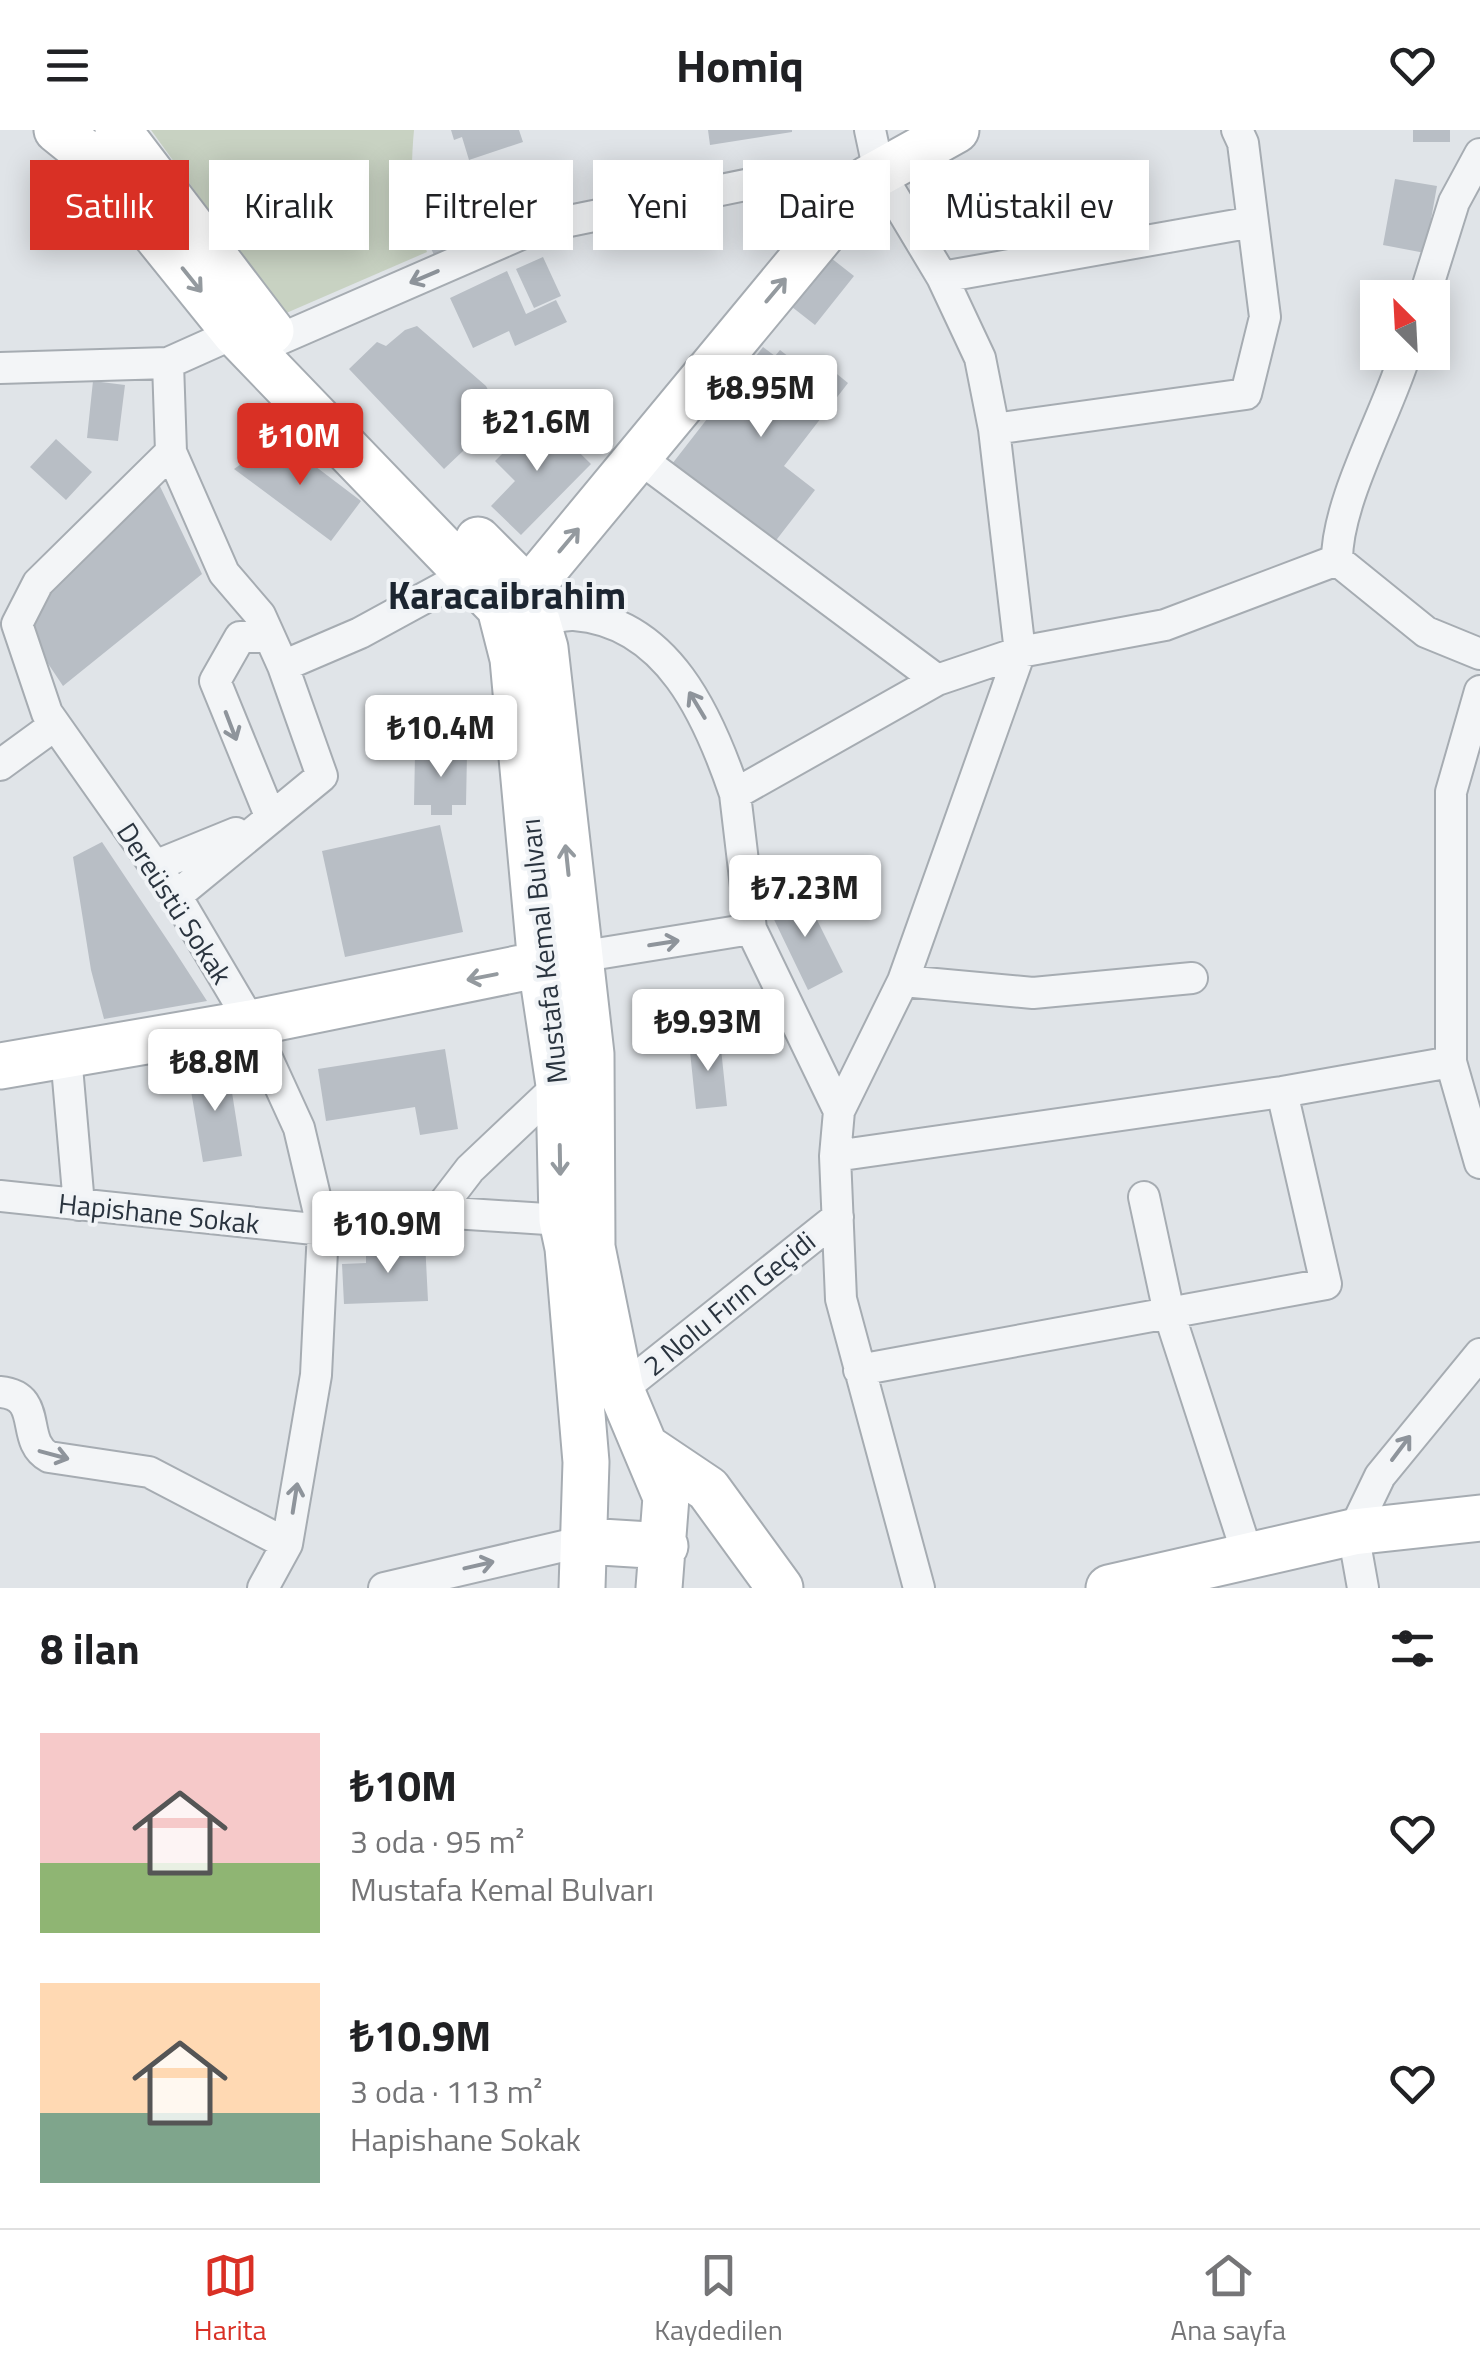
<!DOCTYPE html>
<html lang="tr">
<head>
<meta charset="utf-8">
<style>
  :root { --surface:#fff; --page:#f6f6f6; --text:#202124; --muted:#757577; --line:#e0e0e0; --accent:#d93025 }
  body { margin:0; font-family:"Titillium Web",sans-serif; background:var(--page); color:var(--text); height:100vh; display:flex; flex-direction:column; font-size:38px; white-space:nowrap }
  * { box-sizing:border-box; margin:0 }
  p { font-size:32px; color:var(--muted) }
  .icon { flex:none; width:55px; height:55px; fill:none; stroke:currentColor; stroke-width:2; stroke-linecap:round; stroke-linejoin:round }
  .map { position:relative; height:1458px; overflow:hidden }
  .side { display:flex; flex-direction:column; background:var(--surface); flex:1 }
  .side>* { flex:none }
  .top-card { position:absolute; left:30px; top:30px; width:1420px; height:90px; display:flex; gap:20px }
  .needle { width:65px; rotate:336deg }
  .controls { position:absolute; left:1360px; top:150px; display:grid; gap:20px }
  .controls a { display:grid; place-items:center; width:90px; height:90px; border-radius:0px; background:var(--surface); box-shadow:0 5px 25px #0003; font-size:50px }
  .price { position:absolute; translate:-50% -85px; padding:0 22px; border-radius:10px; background:#fff; color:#222; font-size:32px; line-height:65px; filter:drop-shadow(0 2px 5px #0008) }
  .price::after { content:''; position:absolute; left:50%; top:60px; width:30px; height:22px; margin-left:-15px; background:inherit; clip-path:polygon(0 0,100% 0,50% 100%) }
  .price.on { background:var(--accent); color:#fff }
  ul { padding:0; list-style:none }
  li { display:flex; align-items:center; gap:30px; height:250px; padding:0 40px }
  li span { display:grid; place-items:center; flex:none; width:280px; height:200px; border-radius:0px; color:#555 }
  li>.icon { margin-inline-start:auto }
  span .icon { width:120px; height:120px; fill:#fffc; stroke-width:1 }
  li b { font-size:42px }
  h2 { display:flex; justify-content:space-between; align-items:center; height:120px; padding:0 40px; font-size:42px }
  .pill { padding:0 35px; border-radius:0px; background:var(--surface); box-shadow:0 5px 25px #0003; font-size:35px; line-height:90px }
  .pill.on { background:var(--accent); color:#fff }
  header { display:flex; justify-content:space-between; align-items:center; height:130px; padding:0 40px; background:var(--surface); font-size:45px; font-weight:700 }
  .menu { display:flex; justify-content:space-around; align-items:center; height:140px; border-top:2px solid var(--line); background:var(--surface); font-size:28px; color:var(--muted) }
  .menu a { display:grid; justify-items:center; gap:5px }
  .menu .on { color:var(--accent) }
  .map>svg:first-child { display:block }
  .green { fill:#c8d2c2 }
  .building { fill:#b8bec5 }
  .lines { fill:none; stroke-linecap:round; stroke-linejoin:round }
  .street-casing { stroke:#a6acb2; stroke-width:34 }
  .secondary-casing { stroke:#a6acb2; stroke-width:49 }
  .street { stroke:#f3f5f7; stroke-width:30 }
  .secondary { stroke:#fff; stroke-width:45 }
  .oneway { stroke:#8e949b }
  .oneway2 { stroke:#949a9f }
  .labels { text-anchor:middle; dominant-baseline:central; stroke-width:8; stroke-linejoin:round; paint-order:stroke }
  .street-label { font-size:28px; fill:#2a343f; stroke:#f0f3f6 }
  .district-label { font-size:38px; font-weight:bold; fill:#1c2530; stroke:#f0f3f6 }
</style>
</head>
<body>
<header><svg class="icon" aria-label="menu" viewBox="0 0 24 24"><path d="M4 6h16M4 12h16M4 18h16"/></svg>Homiq<svg class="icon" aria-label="heart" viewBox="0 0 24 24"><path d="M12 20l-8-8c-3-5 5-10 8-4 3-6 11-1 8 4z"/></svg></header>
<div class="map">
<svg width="1480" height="1458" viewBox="0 0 1480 1458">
  <rect width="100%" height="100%" fill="#e0e4e8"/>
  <path class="green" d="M151,0H414C410,43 411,81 427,122L284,184Z"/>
  <path class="building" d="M451,0H519L523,12L469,30L462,7L454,10Z
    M708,0H792V2L710,15Z
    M1413,0H1450V12H1413Z
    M1395,49L1437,56L1425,123L1383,115Z
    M454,90L463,112L434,125L424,103Z
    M817,117L854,146L815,195L778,166Z
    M543,127L561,166L534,178L516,139Z
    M507,141L526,184L556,170L567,192L515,216L509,201L473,218L450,168Z
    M417,196L486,256L501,285L444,339L349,239L377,212L386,216L405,200Z
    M763,217L775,226L780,220L811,244L821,231L848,253L784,336L815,360L774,413L672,334Z
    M93,251L125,255L118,311L87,308Z
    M541,285L591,334L521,405L491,376L515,351L495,331Z
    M278,308L361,371L331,411L234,339Z
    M56,309L92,342L66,370L30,337Z
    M156,348L202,444L63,556L33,511L39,465Z
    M432,618H453V624H467L466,675H452V685H431V675H414L415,624H432Z
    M440,695L463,802L345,827L322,721Z
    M102,712L174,820L207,871L104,889L91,840L73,727Z
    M802,760L843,842L808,860L767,775Z
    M720,909L727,976L696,979L689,912Z
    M445,919L458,999L420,1005L415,977L326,991L318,939Z
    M228,937L242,1026L203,1032L188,943Z
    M425,1111L428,1171L344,1174L342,1134L366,1133V1125H381V1113Z"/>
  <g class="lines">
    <defs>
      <path id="street" d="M870,0L879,42L942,147L980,228L994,299L1020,522L903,851L839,981L835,1026L841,1169L919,1458
        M942,147L1253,92
        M1424,168L1454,72L1480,24
        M168,233L171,322L38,453L17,494L47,583L176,766L251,893L299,998L323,1100L316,1245L287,1414L263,1458
        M0,238L168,233L235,203L278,210L535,98L770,50L856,64
        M994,299L1246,264L1265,187L1243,13L1237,0
        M171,322L224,443L260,485L283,536
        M638,327L937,550
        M1337,430C1337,370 1387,284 1406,222
        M1337,430L1426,502L1480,524
        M521,498C536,494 558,484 574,485C668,492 709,587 735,664
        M270,507H240L215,551L271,688
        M1480,561L1451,662V932L1480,1033
        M0,635L55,595
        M155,736L236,703
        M176,766L322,646L283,536L360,503L470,443
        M578,827L751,799
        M903,851L1033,863L1192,848
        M66,925L79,1075
        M839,981L751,799L735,664L937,550L1020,522L1165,495L1337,430
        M835,1026L1282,962L1451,932
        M0,1066L323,1100L437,1082L562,1090
        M1144,1067L1169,1183L1248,1426
        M437,1082L470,1039L559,955
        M859,1240L1326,1154L1282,962
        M621,1260L838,1087
        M0,1262C45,1266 19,1311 49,1327L149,1342L287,1414
        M384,1458L585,1411
        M1363,1458L1353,1402L1380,1346L1480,1224"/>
      <path id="secondary" d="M57,0L98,33L235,203L500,478L513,529L541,835L559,955L562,1090L568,1118L586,1332L582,1458
        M118,0L271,201
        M478,410L528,460L545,518L591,924L592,1117L621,1260L666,1367L659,1458
        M502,477L528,460L868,49L956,0
        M0,936L251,893L571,828
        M647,1318L708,1359L780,1458
        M585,1411L665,1416
        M1109,1458L1353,1402L1480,1388"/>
    </defs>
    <use href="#street" class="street-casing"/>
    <use href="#secondary" class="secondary-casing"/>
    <use href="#street" class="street"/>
    <use href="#secondary" class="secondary"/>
  </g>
  <defs><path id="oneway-shaft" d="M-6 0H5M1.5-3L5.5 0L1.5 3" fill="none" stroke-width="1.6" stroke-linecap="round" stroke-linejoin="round" transform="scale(2.5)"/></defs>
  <g class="oneway">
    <use href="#oneway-shaft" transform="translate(424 147) rotate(157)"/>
    <use href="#oneway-shaft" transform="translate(697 575) rotate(-121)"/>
    <use href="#oneway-shaft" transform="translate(231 596) rotate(69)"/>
    <use href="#oneway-shaft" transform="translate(664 813) rotate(-9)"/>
    <use href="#oneway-shaft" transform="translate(1401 1318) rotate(-53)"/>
    <use href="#oneway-shaft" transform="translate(54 1325) rotate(15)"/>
    <use href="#oneway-shaft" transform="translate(295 1368) rotate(-81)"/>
    <use href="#oneway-shaft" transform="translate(479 1435) rotate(-13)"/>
  </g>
  <g class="oneway2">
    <use href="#oneway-shaft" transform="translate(192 150) rotate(51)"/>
    <use href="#oneway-shaft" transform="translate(776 160) rotate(-50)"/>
    <use href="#oneway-shaft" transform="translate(569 410) rotate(-50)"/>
    <use href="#oneway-shaft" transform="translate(567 730) rotate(-96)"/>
    <use href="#oneway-shaft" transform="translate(482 847) rotate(169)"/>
    <use href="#oneway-shaft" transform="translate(560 1030) rotate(89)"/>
  </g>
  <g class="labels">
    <g class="street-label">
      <text transform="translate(175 773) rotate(57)">Dereüstü Sokak</text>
      <text transform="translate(543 821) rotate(-96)">Mustafa Kemal Bulvarı</text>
      <text transform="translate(159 1083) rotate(6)">Hapishane Sokak</text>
      <text transform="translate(729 1173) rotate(-39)">2 Nolu Fırın Geçidi</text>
    </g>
    <g class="district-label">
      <text x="507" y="465">Karacaibrahim</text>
    </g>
  </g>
</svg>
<div class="controls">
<a><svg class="needle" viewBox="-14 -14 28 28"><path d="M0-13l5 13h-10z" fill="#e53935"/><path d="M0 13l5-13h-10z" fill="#757577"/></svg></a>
</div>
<b class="price" style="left:761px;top:310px">₺8.95M</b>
<b class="price" style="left:537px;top:344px">₺21.6M</b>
<b class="price on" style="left:300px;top:358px">₺10M</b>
<b class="price" style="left:441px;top:650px">₺10.4M</b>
<b class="price" style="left:805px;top:810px">₺7.23M</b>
<b class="price" style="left:708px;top:944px">₺9.93M</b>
<b class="price" style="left:215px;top:984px">₺8.8M</b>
<b class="price" style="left:388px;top:1146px">₺10.9M</b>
<div class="top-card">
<a class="pill on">Satılık</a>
<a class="pill">Kiralık</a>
<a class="pill">Filtreler</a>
<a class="pill">Yeni</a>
<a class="pill">Daire</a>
<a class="pill">Müstakil ev</a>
</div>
</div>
<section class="side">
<h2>8 ilan<svg class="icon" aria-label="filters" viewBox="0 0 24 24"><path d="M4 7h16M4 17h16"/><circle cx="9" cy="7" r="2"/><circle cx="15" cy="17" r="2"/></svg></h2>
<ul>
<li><span style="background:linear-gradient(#f6c9c9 65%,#8fb573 0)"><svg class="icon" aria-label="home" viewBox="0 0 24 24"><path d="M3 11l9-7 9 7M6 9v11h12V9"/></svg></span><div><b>₺10M</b><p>3 oda · 95 m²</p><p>Mustafa Kemal Bulvarı</p></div><svg class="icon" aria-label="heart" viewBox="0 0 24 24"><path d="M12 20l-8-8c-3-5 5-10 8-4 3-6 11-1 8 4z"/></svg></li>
<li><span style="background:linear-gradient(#ffd9b3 65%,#7fa58c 0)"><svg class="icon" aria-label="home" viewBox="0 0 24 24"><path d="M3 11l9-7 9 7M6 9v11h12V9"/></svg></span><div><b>₺10.9M</b><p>3 oda · 113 m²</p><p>Hapishane Sokak</p></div><svg class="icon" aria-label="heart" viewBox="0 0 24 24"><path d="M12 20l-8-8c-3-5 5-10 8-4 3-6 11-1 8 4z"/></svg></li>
</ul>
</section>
<nav class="menu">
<a class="on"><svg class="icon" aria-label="map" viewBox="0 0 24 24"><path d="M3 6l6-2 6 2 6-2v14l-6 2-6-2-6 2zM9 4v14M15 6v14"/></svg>Harita</a>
<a><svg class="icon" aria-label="saved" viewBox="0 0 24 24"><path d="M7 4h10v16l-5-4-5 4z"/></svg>Kaydedilen</a>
<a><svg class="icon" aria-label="home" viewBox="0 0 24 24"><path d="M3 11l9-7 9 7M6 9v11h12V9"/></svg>Ana sayfa</a>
</nav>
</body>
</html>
